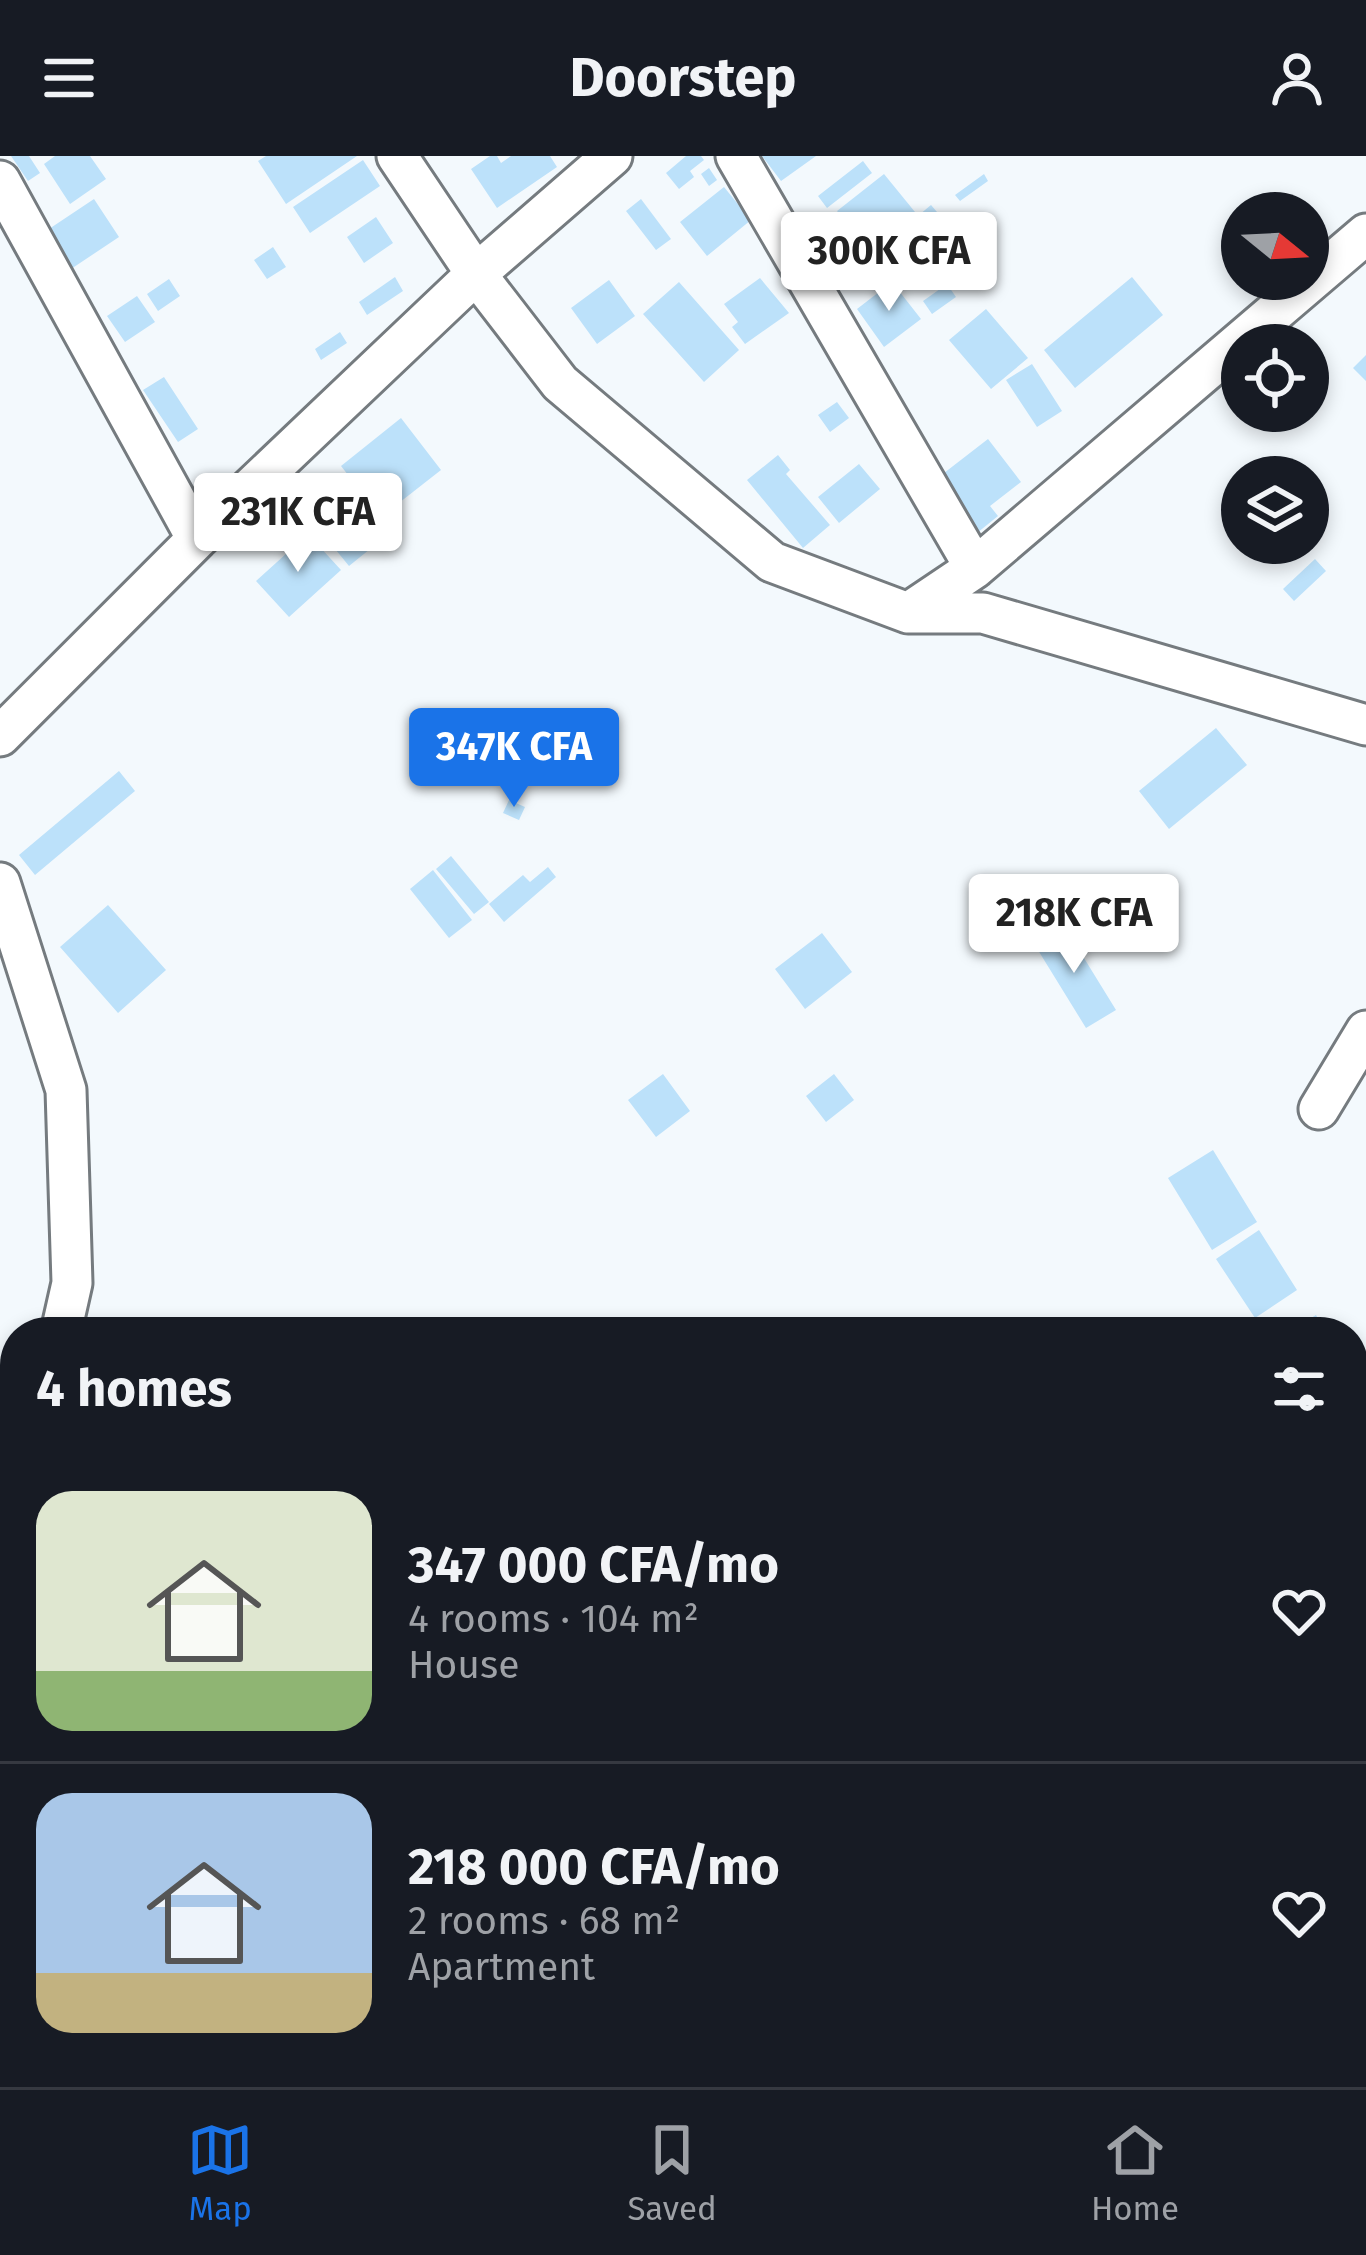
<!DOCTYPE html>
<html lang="en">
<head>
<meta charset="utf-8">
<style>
  :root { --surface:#171b24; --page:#242831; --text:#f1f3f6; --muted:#9ea1a6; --line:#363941; --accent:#1a73e8 }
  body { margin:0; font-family:"Fira Sans",sans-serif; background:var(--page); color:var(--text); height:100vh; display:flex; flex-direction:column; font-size:45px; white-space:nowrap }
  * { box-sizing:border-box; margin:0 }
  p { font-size:39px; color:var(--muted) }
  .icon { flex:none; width:66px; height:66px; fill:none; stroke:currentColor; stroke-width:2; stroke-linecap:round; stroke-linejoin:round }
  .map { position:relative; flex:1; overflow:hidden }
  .sheet { position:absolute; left:0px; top:1161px; width:1368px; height:771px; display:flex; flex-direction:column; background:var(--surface); border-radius:48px 48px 0 0; box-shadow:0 6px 18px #0003 }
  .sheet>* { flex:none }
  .needle { width:78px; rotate:108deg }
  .fabs { position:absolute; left:1221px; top:36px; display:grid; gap:24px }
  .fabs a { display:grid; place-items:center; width:108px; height:108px; border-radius:50%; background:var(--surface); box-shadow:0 6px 18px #0003; font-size:60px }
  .price { position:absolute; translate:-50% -102px; padding:0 27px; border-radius:12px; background:#fff; color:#222; font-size:39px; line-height:78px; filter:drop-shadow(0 3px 6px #0008) }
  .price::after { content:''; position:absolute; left:50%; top:72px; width:36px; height:27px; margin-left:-18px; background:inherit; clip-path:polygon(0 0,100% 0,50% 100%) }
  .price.selected { background:var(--accent); color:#fff }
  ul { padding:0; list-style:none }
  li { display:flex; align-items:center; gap:36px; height:300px; padding:0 36px }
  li+li { border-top:3px solid var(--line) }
  li span { display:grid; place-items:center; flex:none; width:336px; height:240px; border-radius:36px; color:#555 }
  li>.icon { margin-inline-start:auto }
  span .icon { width:144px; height:144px; fill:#fffc; stroke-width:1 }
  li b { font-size:51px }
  h2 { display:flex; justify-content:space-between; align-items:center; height:144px; padding:0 36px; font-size:51px }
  header { display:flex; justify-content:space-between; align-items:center; height:156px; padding:0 36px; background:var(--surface); font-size:54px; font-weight:700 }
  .tab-bar { display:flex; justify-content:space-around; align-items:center; height:168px; border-top:3px solid var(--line); background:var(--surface); font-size:33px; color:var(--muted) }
  .tab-bar a { display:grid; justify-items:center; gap:6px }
  .tab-bar .selected { color:var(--accent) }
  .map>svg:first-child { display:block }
  .building { fill:#bce1fa }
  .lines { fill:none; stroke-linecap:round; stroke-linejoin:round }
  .street-casing { stroke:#757b7f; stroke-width:45 }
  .street { stroke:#fff; stroke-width:39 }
</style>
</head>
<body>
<header><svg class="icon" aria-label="menu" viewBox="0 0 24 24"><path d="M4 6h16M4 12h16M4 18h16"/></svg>Doorstep<svg class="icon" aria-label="person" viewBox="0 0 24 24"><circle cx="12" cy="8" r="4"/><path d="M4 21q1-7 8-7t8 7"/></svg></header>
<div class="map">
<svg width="1366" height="1931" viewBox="0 0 1366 1931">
  <rect width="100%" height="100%" fill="#f3f9fd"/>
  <path class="building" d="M11,0H29L40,17L28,25Z
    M55,0H90L106,23L70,48L44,8Z
    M266,0H357L286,48L258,5Z
    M490,0H497L501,7L511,0H550L557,11L497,52L471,13Z
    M686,0H701L704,4L690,15L694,21L679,33L666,17Z
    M762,0H816L781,25Z
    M363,4L380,30L310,77L293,51Z
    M863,5L872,17L827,52L818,40Z
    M709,12L717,24L709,30L701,18Z
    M884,18L915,56L868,94L837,55Z
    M984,18L988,25L960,45L955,39Z
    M724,31L751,64L707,100L680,66Z
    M94,43L119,81L68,115L43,77Z
    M641,43L671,83L656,94L626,55Z
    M931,49L949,70L871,134L854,113Z
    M376,61L393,87L364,107L347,81Z
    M956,89L971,110L957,119L942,99Z
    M273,91L286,111L267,123L254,104Z
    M395,121L403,135L367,159L359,146Z
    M1132,121L1163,159L1075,232L1044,194Z
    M760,122L789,157L745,188L732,171L738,166L724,148Z
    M169,123L180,140L158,155L147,138Z
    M609,124L635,160L597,188L571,152Z
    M679,126L739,194L704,226L643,158Z
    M892,126L921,163L884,191L857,153Z
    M947,128L956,141L932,158L923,145Z
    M137,140L155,166L125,186L107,160Z
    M986,153L1028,202L991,233L949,184Z
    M340,176L347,187L321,204L315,193Z
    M1366,199V225L1353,212Z
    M1032,208L1062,255L1037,271L1006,224Z
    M164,221L198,273L178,286L143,234Z
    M837,246L849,262L830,276L818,259Z
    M401,262L441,314L381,361L341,310Z
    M988,283L1021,326L990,350L998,360L977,377L935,324Z
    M778,299L790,314L786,318L830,369L803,392L747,324Z
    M859,308L880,333L839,367L818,341Z
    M363,344L390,377L349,410L322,377Z
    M308,378L341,414L289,461L256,425Z
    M1315,403L1326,415L1294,445L1283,433Z
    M1216,572L1247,609L1169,673L1139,635Z
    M119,615L135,635L35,719L19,699Z
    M509,644L525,651L519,664L503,657Z
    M451,700L489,746L474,758L436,713Z
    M548,711L556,721L504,766L489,748L523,719L530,726Z
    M433,714L472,764L449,782L410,733Z
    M108,749L166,814L118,857L60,791Z
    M1063,768L1116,854L1086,872L1033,786Z
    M822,777L852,816L805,853L775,813Z
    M663,918L690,955L656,981L628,944Z
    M834,918L854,944L826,966L806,940Z
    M1213,994L1257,1066L1212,1094L1168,1022Z
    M1259,1074L1297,1134L1255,1162L1216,1103Z
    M1316,1159L1325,1176H1288Z
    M659,1166L685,1175V1176H656Z
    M1353,1223L1366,1246L1353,1254Z"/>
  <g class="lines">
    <defs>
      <path id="street" d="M397,0L476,118L560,227L772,406L908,457H983L1366,569
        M736,0L975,412
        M0,25L197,383
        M908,457L975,412L1366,78
        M0,580L197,383L476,118L612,0
        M0,727L66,934L72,1127L61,1176
        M1319,953L1366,875
        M4,1931L15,1796"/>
    </defs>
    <use href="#street" class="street-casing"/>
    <use href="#street" class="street"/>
  </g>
</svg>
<div class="fabs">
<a><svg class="needle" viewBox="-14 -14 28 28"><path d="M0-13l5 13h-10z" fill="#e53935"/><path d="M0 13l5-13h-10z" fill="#9ea1a6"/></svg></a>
<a><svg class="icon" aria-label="locate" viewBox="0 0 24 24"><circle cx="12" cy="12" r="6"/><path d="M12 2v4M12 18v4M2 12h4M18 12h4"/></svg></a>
<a><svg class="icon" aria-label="layers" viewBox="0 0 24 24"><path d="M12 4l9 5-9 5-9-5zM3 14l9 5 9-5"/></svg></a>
</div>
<b class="price" style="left:889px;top:158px">300K CFA</b>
<b class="price" style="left:298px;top:419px">231K CFA</b>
<b class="price selected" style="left:514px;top:654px">347K CFA</b>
<b class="price" style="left:1074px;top:820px">218K CFA</b>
<section class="sheet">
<h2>4 homes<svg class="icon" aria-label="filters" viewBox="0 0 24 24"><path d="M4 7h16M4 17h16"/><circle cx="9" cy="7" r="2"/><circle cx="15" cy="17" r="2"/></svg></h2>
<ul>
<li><span style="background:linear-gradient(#dfe7d0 75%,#8fb573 0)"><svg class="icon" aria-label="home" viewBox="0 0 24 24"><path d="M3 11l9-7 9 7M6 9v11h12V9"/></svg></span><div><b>347 000 CFA/mo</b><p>4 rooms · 104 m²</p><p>House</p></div><svg class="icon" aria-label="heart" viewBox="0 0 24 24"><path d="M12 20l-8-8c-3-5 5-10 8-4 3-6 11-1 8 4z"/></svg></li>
<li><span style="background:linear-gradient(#a9c7e8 75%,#c2b280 0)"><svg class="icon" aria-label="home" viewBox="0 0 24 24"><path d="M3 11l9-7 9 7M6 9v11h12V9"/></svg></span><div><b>218 000 CFA/mo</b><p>2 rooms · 68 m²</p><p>Apartment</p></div><svg class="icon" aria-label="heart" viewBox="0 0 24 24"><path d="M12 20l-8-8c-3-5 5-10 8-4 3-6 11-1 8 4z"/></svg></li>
</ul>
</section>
</div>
<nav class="tab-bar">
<a class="selected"><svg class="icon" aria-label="map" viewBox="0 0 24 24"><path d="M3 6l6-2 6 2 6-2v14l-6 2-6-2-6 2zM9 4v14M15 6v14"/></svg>Map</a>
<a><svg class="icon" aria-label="saved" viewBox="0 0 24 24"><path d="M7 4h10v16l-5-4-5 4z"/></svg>Saved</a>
<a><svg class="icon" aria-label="home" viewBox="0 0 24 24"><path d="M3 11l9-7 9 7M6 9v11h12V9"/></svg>Home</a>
</nav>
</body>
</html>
